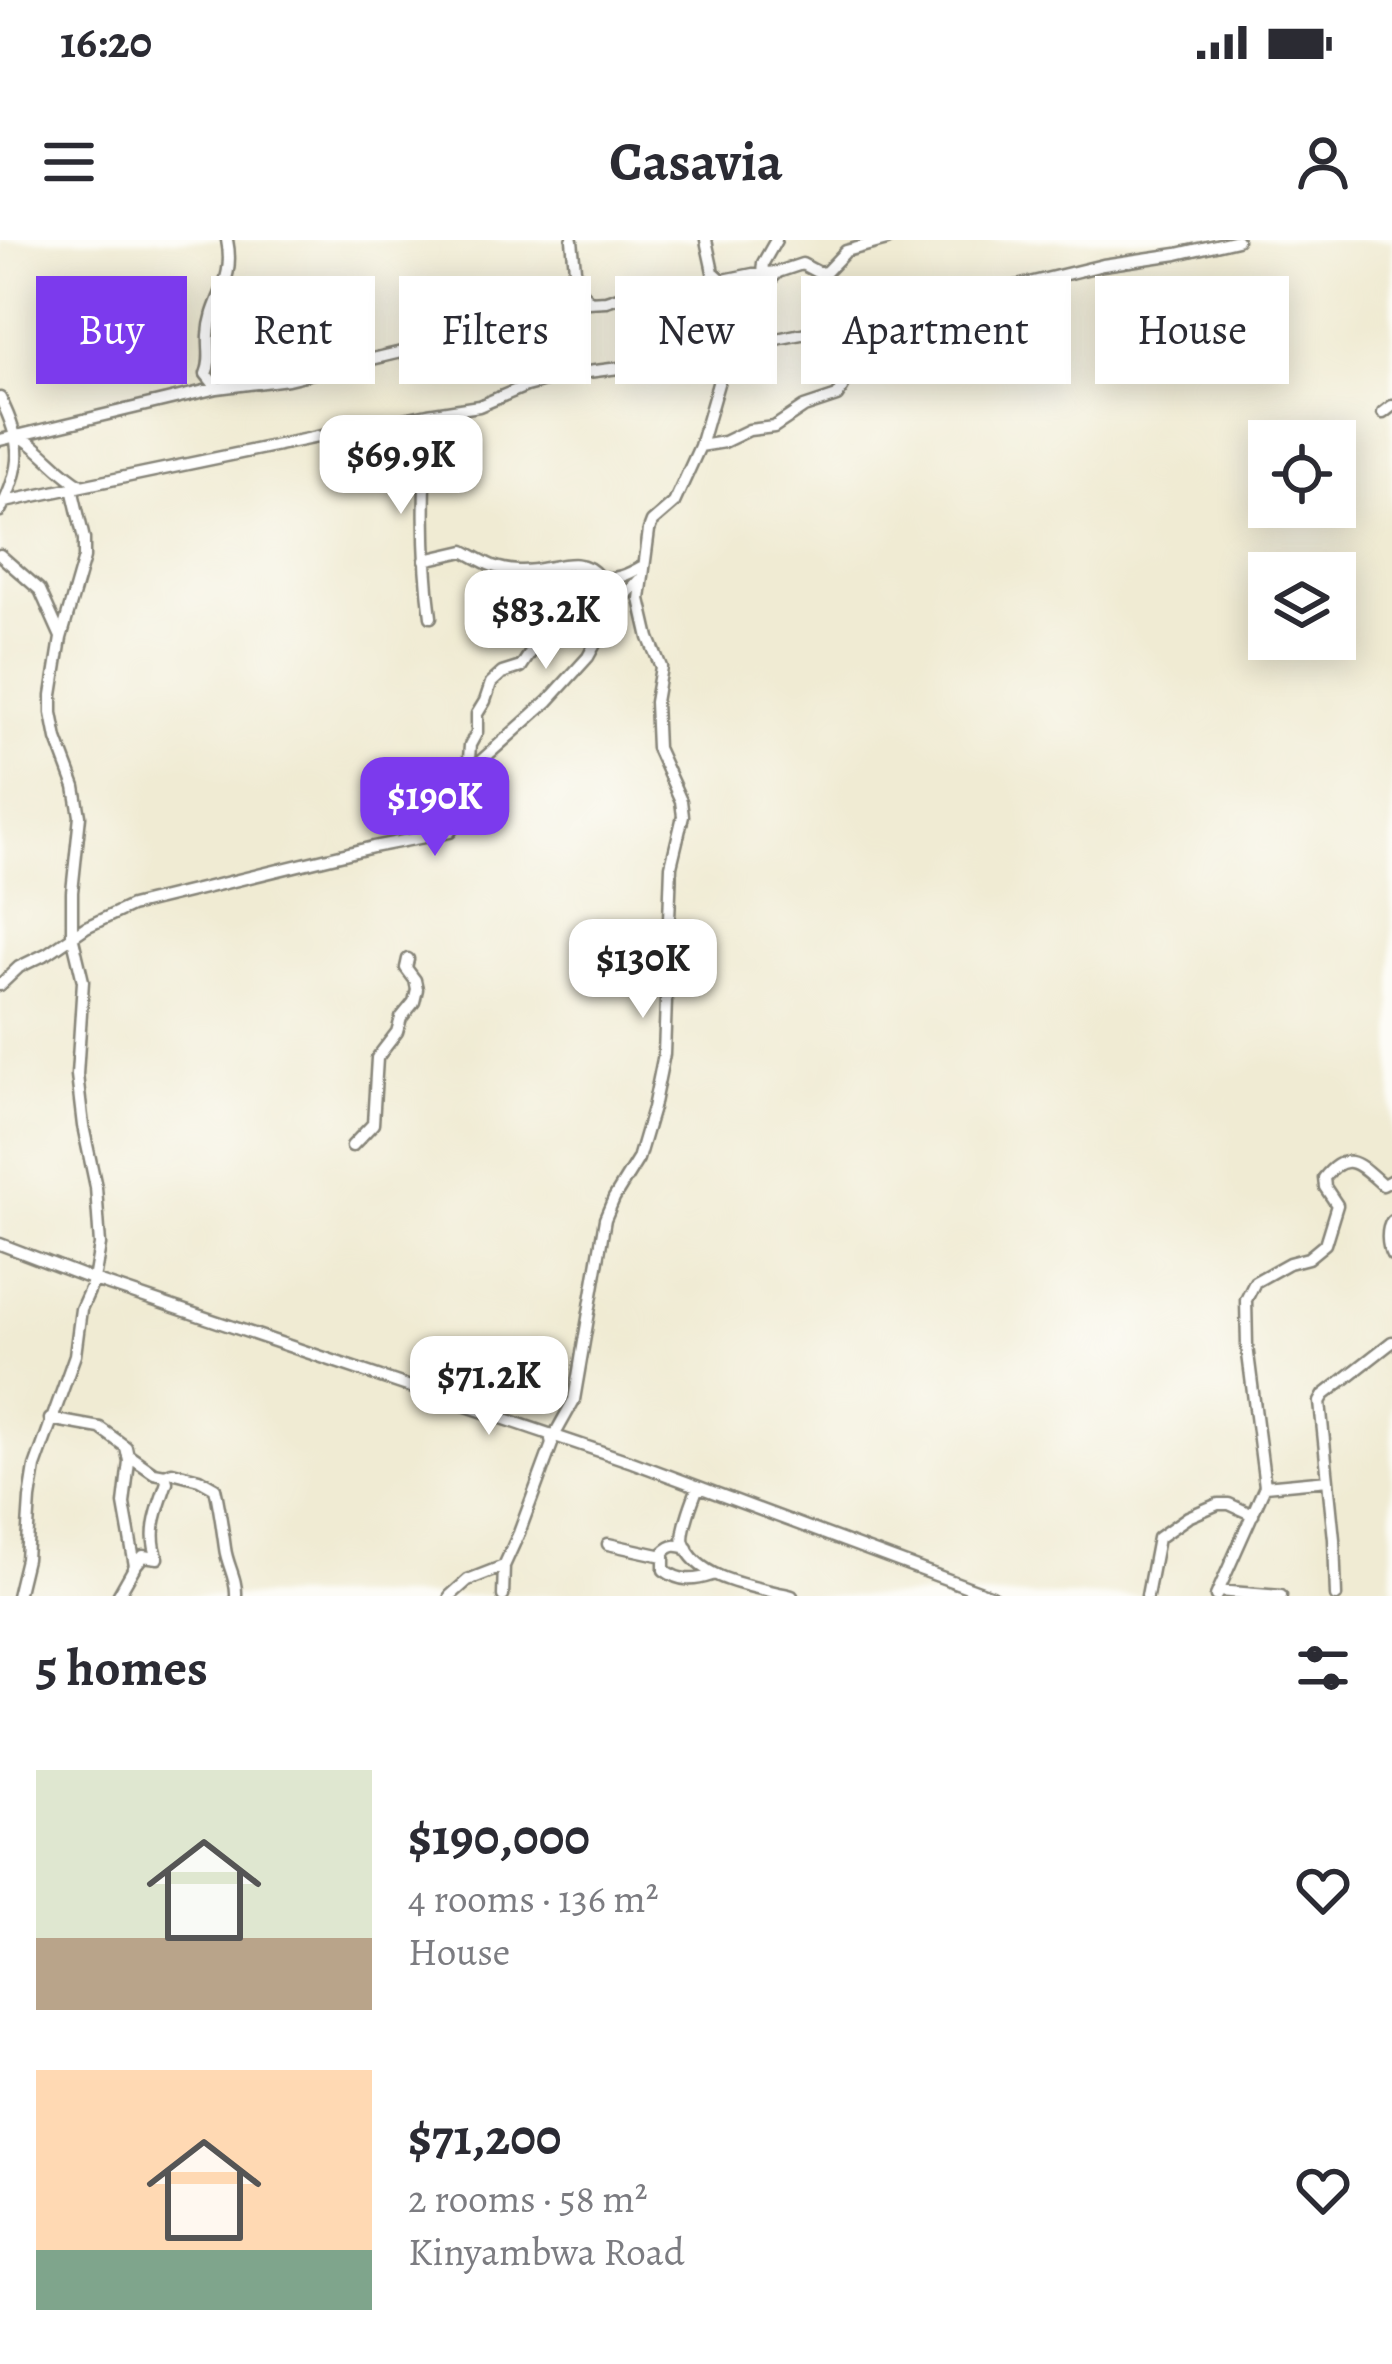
<!DOCTYPE html>
<html lang="en">
<head>
<meta charset="utf-8">
<style>
  :root { --surface:#fff; --page:#f7f7f7; --text:#2b2b33; --muted:#7c7c81; --accent:#7c3aed }
  body { margin:0; font-family:Alegreya,serif; background:var(--page); color:var(--text); height:100vh; display:flex; flex-direction:column; font-size:45px; white-space:nowrap }
  * { box-sizing:border-box; margin:0 }
  p { font-size:39px; color:var(--muted) }
  .icon { flex:none; width:66px; height:66px; fill:none; stroke:currentColor; stroke-width:2; stroke-linecap:round; stroke-linejoin:round }
  .map { position:relative; height:1356px; overflow:hidden }
  .side { display:flex; flex-direction:column; background:var(--surface); flex:1 }
  .side>* { flex:none }
  .banner { position:absolute; left:36px; top:36px; width:1320px; height:108px; display:flex; gap:24px }
  .tools { position:absolute; left:1248px; top:180px; display:grid; gap:24px }
  .tools a { display:grid; place-items:center; width:108px; height:108px; border-radius:0px; background:var(--surface); box-shadow:0 6px 30px #0003; font-size:60px }
  .price { position:absolute; translate:-50% -102px; padding:0 27px; border-radius:24px; background:#fff; color:#222; font-size:39px; line-height:78px; filter:drop-shadow(0 3px 6px #0008) }
  .price::after { content:''; position:absolute; left:50%; top:72px; width:36px; height:27px; margin-left:-18px; background:inherit; clip-path:polygon(0 0,100% 0,50% 100%) }
  .price.on { background:var(--accent); color:#fff }
  ul { padding:0; list-style:none }
  li { display:flex; align-items:center; gap:36px; height:300px; padding:0 36px }
  li span { display:grid; place-items:center; flex:none; width:336px; height:240px; border-radius:0px; color:#555 }
  li>.icon { margin-inline-start:auto }
  span .icon { width:144px; height:144px; fill:#fffc; stroke-width:1 }
  li b { font-size:51px }
  h2 { display:flex; justify-content:space-between; align-items:center; height:144px; padding:0 36px; font-size:51px }
  .tag { padding:0 42px; border-radius:0px; background:var(--surface); box-shadow:0 6px 30px #0003; font-size:42px; line-height:108px }
  .tag.on { background:var(--accent); color:#fff }
  .status { display:flex; justify-content:space-between; align-items:center; height:84px; padding:0 60px; background:var(--surface); direction:ltr }
  .status svg { height:33px; fill:currentColor }
  header { display:flex; justify-content:space-between; align-items:center; height:156px; padding:0 36px; background:var(--surface); font-size:54px; font-weight:600 }
  .map>svg:first-child { display:block }
  .lines { fill:none; stroke-linecap:round; stroke-linejoin:round }
  .minor-casing { stroke:#868478; stroke-width:15 }
  .minor { stroke:#fff; stroke-width:10 }
</style>
</head>
<body>
<div class="status"><b>16:20</b><svg viewBox="0 0 49 12"><path d="M0 12V9h3v3zM5 12V6h3v6zM10 12V3h3v9zM15 12V0h3v12zM26 1h20v11H26zM47 4h2v5h-2z"/></svg></div>
<header><svg class="icon" aria-label="menu" viewBox="0 0 24 24"><path d="M4 6h16M4 12h16M4 18h16"/></svg>Casavia<svg class="icon" aria-label="person" viewBox="0 0 24 24"><circle cx="12" cy="8" r="4"/><path d="M4 21q1-7 8-7t8 7"/></svg></header>
<div class="map">
<svg width="1392" height="1356" viewBox="0 0 1392 1356">
  <rect width="100%" height="100%" fill="#fdfcf7"/>
  <filter id="ink" filterUnits="userSpaceOnUse"><feTurbulence type="fractalNoise" baseFrequency=".00833" numOctaves="2"/><feDisplacementMap in="SourceGraphic" scale="24" xChannelSelector="R" yChannelSelector="G"/><feConvolveMatrix kernelMatrix="1 2 1 2 8 2 1 2 1" color-interpolation-filters="sRGB"/></filter>
  <filter id="wash" filterUnits="userSpaceOnUse"><feTurbulence type="fractalNoise" baseFrequency=".004" numOctaves="4" result="noise"/><feDisplacementMap in="SourceGraphic" scale="48" xChannelSelector="R" yChannelSelector="G"/><feGaussianBlur stdDeviation="2.7" result="paint"/><feColorMatrix in="noise" values="0 0 0 0 0 0 0 0 0 0 0 0 0 0 0 0 0 1.4 0 .05"/><feComposite in="paint" operator="in"/></filter>
  <g filter="url(#wash)">
    <rect width="100%" height="100%" fill="#f0ebd3"/>
  </g>
  <g filter="url(#ink)">
    <g class="lines">
      <defs>
        <path id="minor" d="M572,0L577,48L588,59
          M706,0L713,32L738,55L744,72
          M762,33L763,23L776,0
          M217,148L206,134C212,120 208,109 209,95C211,57 236,44 227,0
          M0,158C23,203 23,226 0,271
          M1383,173L1392,166
          M428,174C424,242 422,310 431,377
          M18,195C42,208 57,232 81,245
          M0,200L217,148L288,139L473,95L499,85L532,65L606,61L631,53L655,54L753,34L778,32
          M700,206L724,202L749,190L774,187L804,167L837,156C855,132 851,107 875,80
          M0,263L428,174L479,166L526,146L572,134L658,123L910,72L1103,25L1177,14L1237,0
          M0,315L40,350L61,397
          M425,320L464,311C486,323 493,329 518,331C549,333 579,311 599,337C616,341 629,334 643,326
          M468,533L470,505L477,492V474L485,461L491,443L502,433L521,427L535,406L584,388L617,338
          M0,745L19,727L48,713L86,687L131,666L373,607L450,592C462,577 456,554 464,536L548,461L588,417L614,369L639,340
          M352,906L373,884L377,818L397,792L401,778L414,762L417,749L415,740L406,728L408,719
          M1392,981C1386,990 1387,1005 1392,1015
          M0,1004L94,1040L632,1222L992,1356
          M50,1179L100,1188L126,1207L129,1221L124,1264L135,1326L118,1356
          M554,1196L574,1160L605,979L614,958L638,919L653,868L664,814L671,626L683,576L681,561L657,508L655,462L661,427L649,398L640,359L649,290L652,282L674,263L700,206L734,88L753,58L778,32L802,24L819,33L826,32L846,11L887,0
          M128,1215L154,1233L165,1235L167,1242C159,1267 147,1292 158,1318L143,1316L135,1326
          M165,1235L172,1232L199,1239L215,1248C220,1269 222,1287 225,1308C227,1325 237,1338 236,1356
          M1265,1246L1328,1240
          M698,1247C694,1257 680,1293 684,1303C697,1341 757,1347 792,1356
          M608,1304L663,1316
          M687,1308C677,1305 672,1304 664,1312V1330C680,1342 694,1341 712,1335
          M1218,1351L1281,1356
          M17,1356L26,1319L30,1259L35,1227L75,1115L81,1069L94,1040L100,1005L96,947L83,886L77,835L83,741L72,695V652L80,576L75,547L57,499L52,473V455L61,398L84,318V299L72,248
          M450,1356L468,1340L504,1326
          M503,1356L504,1326L519,1293L552,1204L550,1194
          M1147,1356L1158,1298L1188,1277L1218,1264H1229L1253,1275
          M1216,1356L1265,1246L1247,1106L1246,1060L1255,1042L1289,1023L1308,1018L1325,1004L1337,965L1325,947L1324,938C1348,908 1360,925 1383,945L1392,940
          M1336,1356L1334,1299L1320,1162L1324,1155L1392,1102"/>
      </defs>
      <use href="#minor" class="minor-casing"/>
      <use href="#minor" class="minor"/>
    </g>
  </g>
</svg>
<div class="tools">
<a><svg class="icon" aria-label="locate" viewBox="0 0 24 24"><circle cx="12" cy="12" r="6"/><path d="M12 2v4M12 18v4M2 12h4M18 12h4"/></svg></a>
<a><svg class="icon" aria-label="layers" viewBox="0 0 24 24"><path d="M12 4l9 5-9 5-9-5zM3 14l9 5 9-5"/></svg></a>
</div>
<b class="price" style="left:401px;top:277px">$69.9K</b>
<b class="price" style="left:546px;top:432px">$83.2K</b>
<b class="price on" style="left:435px;top:619px">$190K</b>
<b class="price" style="left:643px;top:781px">$130K</b>
<b class="price" style="left:489px;top:1198px">$71.2K</b>
<div class="banner">
<a class="tag on">Buy</a>
<a class="tag">Rent</a>
<a class="tag">Filters</a>
<a class="tag">New</a>
<a class="tag">Apartment</a>
<a class="tag">House</a>
</div>
</div>
<section class="side">
<h2>5 homes<svg class="icon" aria-label="filters" viewBox="0 0 24 24"><path d="M4 7h16M4 17h16"/><circle cx="9" cy="7" r="2"/><circle cx="15" cy="17" r="2"/></svg></h2>
<ul>
<li><span style="background:linear-gradient(#dfe7d0 70%,#b9a48a 0)"><svg class="icon" aria-label="home" viewBox="0 0 24 24"><path d="M3 11l9-7 9 7M6 9v11h12V9"/></svg></span><div><b>$190,000</b><p>4 rooms · 136 m²</p><p>House</p></div><svg class="icon" aria-label="heart" viewBox="0 0 24 24"><path d="M12 20l-8-8c-3-5 5-10 8-4 3-6 11-1 8 4z"/></svg></li>
<li><span style="background:linear-gradient(#ffd9b3 75%,#7fa58c 0)"><svg class="icon" aria-label="home" viewBox="0 0 24 24"><path d="M3 11l9-7 9 7M6 9v11h12V9"/></svg></span><div><b>$71,200</b><p>2 rooms · 58 m²</p><p>Kinyambwa Road</p></div><svg class="icon" aria-label="heart" viewBox="0 0 24 24"><path d="M12 20l-8-8c-3-5 5-10 8-4 3-6 11-1 8 4z"/></svg></li>
</ul>
</section>
</body>
</html>
